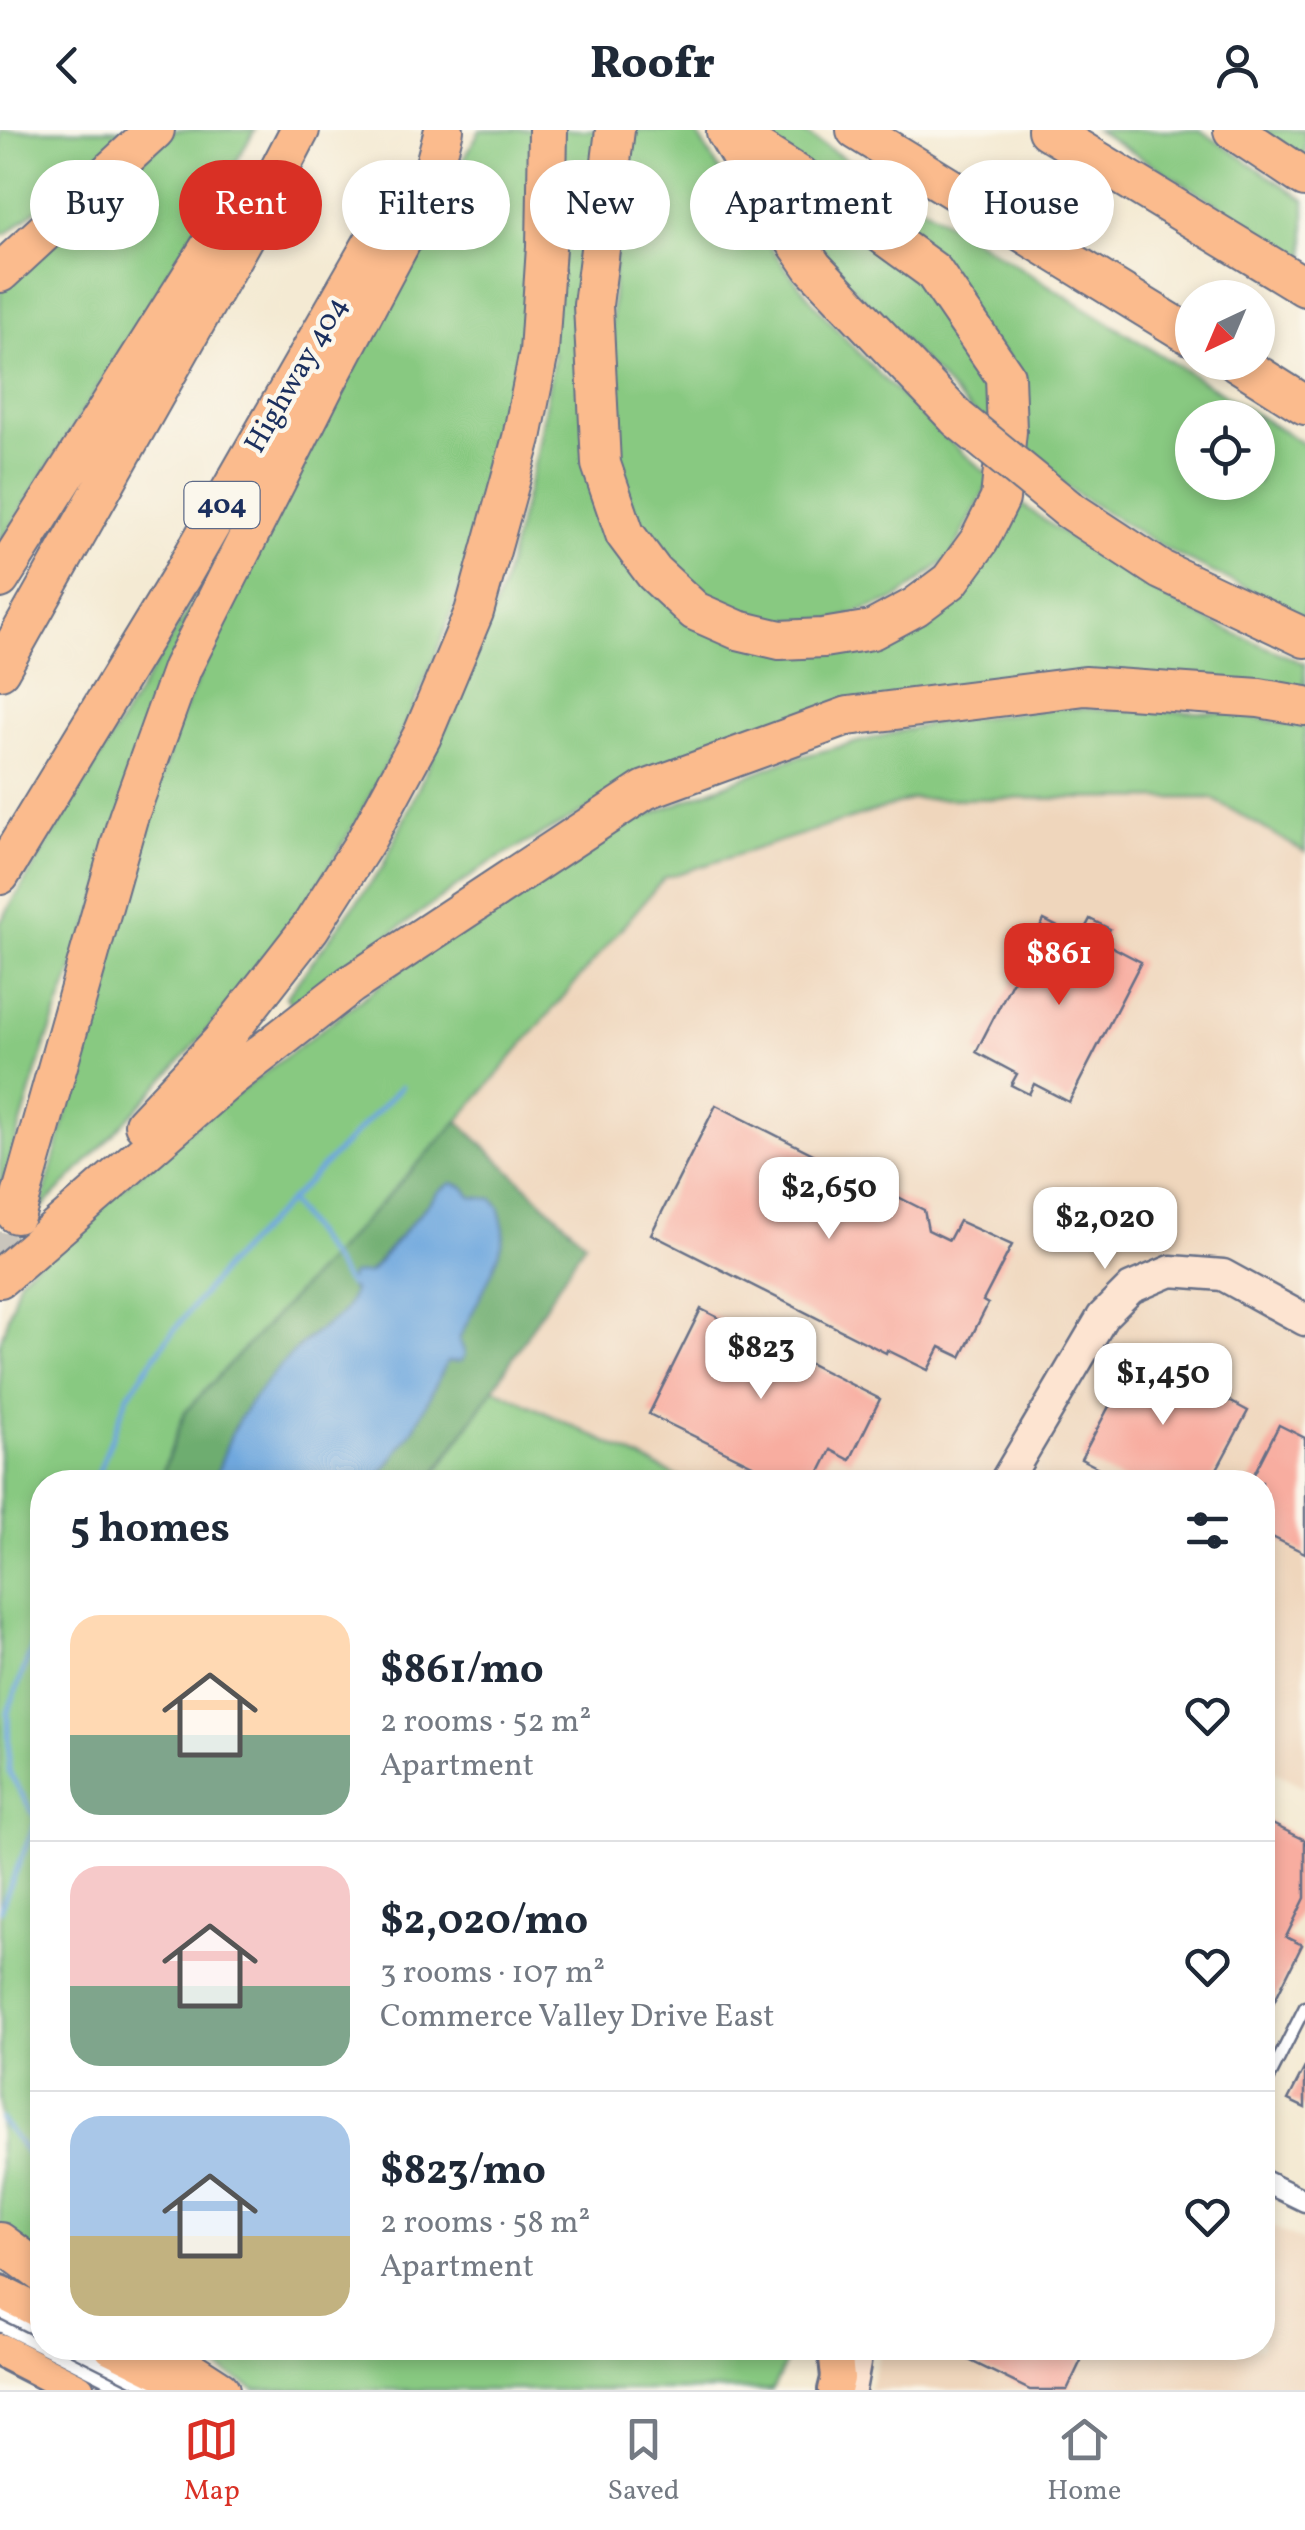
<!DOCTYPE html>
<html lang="en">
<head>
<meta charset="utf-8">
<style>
  :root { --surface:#fff; --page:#f6f6f7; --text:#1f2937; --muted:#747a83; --line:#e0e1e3; --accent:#d93025 }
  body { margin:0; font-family:Vollkorn,serif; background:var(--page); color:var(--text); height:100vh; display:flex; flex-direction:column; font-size:38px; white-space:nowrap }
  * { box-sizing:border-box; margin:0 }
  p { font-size:32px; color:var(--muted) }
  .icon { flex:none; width:55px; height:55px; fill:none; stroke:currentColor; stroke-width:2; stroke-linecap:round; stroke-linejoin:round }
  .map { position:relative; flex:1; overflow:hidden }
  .details { position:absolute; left:30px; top:1340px; width:1245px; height:890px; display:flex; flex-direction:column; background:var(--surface); border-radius:40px; box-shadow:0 5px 15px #0003 }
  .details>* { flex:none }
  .top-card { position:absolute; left:30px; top:30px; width:1245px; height:90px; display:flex; gap:20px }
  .needle { width:65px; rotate:224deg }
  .tools { position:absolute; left:1175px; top:150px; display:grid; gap:20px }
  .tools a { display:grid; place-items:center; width:100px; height:100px; border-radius:50%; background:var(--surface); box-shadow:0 5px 15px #0003; font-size:50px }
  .price { position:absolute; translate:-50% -85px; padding:0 22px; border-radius:20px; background:#fff; color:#222; font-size:32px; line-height:65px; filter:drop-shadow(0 2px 5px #0008) }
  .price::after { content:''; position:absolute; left:50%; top:60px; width:30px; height:22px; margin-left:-15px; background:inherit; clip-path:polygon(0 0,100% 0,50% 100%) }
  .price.active { background:var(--accent); color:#fff }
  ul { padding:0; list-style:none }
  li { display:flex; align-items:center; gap:30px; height:250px; padding:0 40px }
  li+li { border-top:2px solid var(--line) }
  li span { display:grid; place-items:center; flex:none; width:280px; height:200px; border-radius:30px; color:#555 }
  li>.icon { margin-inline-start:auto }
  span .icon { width:120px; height:120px; fill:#fffc; stroke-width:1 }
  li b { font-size:42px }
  h2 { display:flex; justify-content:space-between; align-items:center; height:120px; padding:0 40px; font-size:42px }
  .chip { padding:0 35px; border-radius:45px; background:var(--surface); box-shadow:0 5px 15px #0003; font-size:35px; line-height:90px }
  .chip.active { background:var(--accent); color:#fff }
  header { display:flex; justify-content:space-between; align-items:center; height:130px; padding:0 40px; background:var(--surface); font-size:45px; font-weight:800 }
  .tabs { display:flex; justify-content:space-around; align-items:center; height:140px; border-top:2px solid var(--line); background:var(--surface); font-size:28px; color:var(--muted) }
  .tabs a { display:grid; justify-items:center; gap:5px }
  .tabs .active { color:var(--accent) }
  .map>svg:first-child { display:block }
  .built { fill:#efd6bc }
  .green { fill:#88c981; stroke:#527c70; stroke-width:2.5; fill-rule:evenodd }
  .forest { fill:#6ead6f; stroke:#446e66; stroke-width:2.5 }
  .water { fill:#6fa8de; stroke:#456c9e; stroke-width:2.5 }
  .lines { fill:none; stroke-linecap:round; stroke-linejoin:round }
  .stream { stroke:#6fa8de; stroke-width:5 }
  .building { fill:#f8ada0 }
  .highway-tunnel { stroke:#c9c5bc; stroke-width:38; stroke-dasharray:38 19; stroke-linecap:butt }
  .lane-casing { stroke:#677087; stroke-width:15 }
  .street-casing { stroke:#677087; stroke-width:25 }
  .secondary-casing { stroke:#677087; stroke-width:35 }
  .primary-casing { stroke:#677087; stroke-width:38 }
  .highway-casing { stroke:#677087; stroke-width:42 }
  .lane { stroke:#fff; stroke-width:10 }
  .street { stroke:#fff; stroke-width:20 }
  .secondary { stroke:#fde4d1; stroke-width:30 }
  .primary { stroke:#fbbb8d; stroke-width:32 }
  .highway { stroke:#fbbb8d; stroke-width:38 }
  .highway-bridge-casing { stroke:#677087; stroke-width:42; stroke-linecap:butt }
  .highway-bridge { stroke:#fbbb8d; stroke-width:38 }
  .labels { text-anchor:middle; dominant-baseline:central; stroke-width:9; stroke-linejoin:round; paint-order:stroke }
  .shield { fill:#fbf7ec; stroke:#5e6b89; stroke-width:2.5 }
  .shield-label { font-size:28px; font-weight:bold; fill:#1b2f5e }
  .street-label { font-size:30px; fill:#1b2f5e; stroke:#fbf7ec }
</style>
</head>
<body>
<header><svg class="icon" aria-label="back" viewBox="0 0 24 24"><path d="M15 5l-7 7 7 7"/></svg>Roofr<svg class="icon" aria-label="person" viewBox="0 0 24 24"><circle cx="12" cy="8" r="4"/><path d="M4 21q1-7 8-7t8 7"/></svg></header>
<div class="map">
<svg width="1305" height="2260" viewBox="0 0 1305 2260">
  <rect width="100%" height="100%" fill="#fbf7ec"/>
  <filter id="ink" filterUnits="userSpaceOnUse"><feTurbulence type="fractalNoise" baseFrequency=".01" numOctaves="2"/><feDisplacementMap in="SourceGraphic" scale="20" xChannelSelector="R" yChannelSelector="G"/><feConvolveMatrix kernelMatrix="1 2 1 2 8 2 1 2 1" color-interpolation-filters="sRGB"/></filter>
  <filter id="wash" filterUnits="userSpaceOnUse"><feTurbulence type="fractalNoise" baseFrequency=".0048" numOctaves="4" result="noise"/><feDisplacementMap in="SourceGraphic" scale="40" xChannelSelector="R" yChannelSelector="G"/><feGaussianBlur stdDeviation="2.25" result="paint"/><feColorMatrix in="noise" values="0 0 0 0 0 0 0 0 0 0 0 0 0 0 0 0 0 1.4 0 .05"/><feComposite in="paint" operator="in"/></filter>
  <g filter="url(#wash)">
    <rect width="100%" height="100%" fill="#f4ead3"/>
    <path class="built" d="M1211,668L1305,722V1657L1263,1636L1262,1352H689L494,1258L585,1112L458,991L664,748L912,669Z
      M1263,2092L1305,2113V2260H870L881,2218H1262Z"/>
    <path class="green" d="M0,0H126L45,73L6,104H0Z
      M175,0H255L164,152L0,414V156Z
      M480,0H599L588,345L682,486L873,512L1011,366C1075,414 1143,457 1214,493C1243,508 1275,520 1305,534V559L866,576L591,678L488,734L292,875L286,867L382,738L459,568L501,460L537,323L554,223L520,211C514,243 510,276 503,308C466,473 395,645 298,784C223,891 131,987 40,1080L131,744L177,596L227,483L395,153Z
      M630,0H692L697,4C728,54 760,105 796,151C854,224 921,288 992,348L951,426L897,469L836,490L779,491L724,474L681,447L649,408L621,353L611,198L615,114Z
      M756,0H799L1305,315V487L1171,422L1081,367L1021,323L1006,226ZM1192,288H1258V352H1192Z
      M1096,0H1200L1305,70V128Z
      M1255,0H1305V33Z
      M762,38L916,150L981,238L994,298L969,279L839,143Z
      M198,463L208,469L44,919L0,1063V793Z
      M1058,578L1231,583L1305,597V722L1211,668L913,669L664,748L458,991L185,1282L159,1352H42V2127L0,2096V1213L20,1147L184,1004L485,775L636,690L787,630L933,593Z
      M494,1258L689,1352H430Z
      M182,2218H793L772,2260H256Z"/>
    <path class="forest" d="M458,991L585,1112L494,1258L429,1352H375L414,1298L495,1131L504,1101L499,1084L471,1067L464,1057L452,1053L439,1061L353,1160L351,1171L341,1185L306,1210L234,1297L214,1352H159L185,1282Z"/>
    <path class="water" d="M452,1053L464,1057L471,1067L493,1069L500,1078C499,1086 504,1094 504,1102C503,1127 471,1184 459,1209L465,1224L461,1231L447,1232L414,1298L375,1352H214C220,1335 225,1318 233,1301C245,1274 284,1229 307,1210C325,1194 349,1186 353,1160L347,1154L351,1144L369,1143L439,1061Z"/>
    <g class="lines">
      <path class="stream" d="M289,1071L349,1155
        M95,1352L127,1267L167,1209L226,1135L401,957
        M0,1780L37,1690L9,1642L8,1582L42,1491
        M0,1989L42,2042"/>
    </g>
    <g id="blocks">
      <path class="building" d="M1090,789L1110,799L1103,812L1141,832L1069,972L1034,954L1029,964L1011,955L1017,944L976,922L1044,790L1080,808Z
        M716,975L924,1080L928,1100L949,1110L959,1091L1012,1115L983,1171L988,1174L961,1227L940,1217L928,1240L887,1220L886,1223L651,1104Z
        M701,1179L880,1269L850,1330L831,1320L815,1352H787L649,1284Z
        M1138,1222L1248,1281L1210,1352H1126L1081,1329Z
        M1279,1295L1305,1308V1423L1262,1402V1352H1250Z
        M1262,1689L1305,1710V1768L1286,1807L1302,1815L1262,1896Z
        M1305,1937V1978L1288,1970Z
        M944,2218H1087L1067,2260H1030Z"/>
    </g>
  </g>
  <g filter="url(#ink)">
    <use href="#blocks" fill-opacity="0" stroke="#677087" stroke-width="2.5"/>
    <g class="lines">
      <path class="highway-tunnel" d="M0,1141L16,1084"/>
      <defs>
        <path id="lane" d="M1262,1962L1305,1877
          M0,2182L42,2203
          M0,2196L127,2260
          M71,2218L155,2260"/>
        <path id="street" d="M1262,2050L1305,2071"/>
        <path id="secondary" d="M1005,1352L1103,1186L1131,1158L1171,1141L1223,1145L1305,1190
          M850,2260L855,2233L853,2218"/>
        <path id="primary" d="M0,2162L42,2183
          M111,2218L184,2254
          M0,2220L78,2260
          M835,2260L838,2248L836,2228"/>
        <path id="highway" d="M615,0L593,175L601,334L625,404L654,443L695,481L738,500L780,510L823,508L872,500L915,477L950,451L979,411L1000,369L1007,301L1005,246L933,141L816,56L727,0
          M856,0L1192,206
          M1047,0L1305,157
          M1233,0L1305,48
          M726,2L757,55L813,137L958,289
          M0,143L155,0
          M1237,232L1305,275
          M1068,379L1161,440L1305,508
          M0,449L223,96L234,83
          M0,540L252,92L300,0
          M0,745L181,447L372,114
          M144,994L221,912L310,798L366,710L422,606L474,482L522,308L539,222L546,117L548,0
          M16,1084L128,688L182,538L325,255L428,61L444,0
          M0,1148L230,948L350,855L645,660L848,586L1085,556L1259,568L1305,576
          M0,2112L42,2143
          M155,2218L220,2260"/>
      </defs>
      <use href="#lane" class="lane-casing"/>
      <use href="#street" class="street-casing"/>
      <use href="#secondary" class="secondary-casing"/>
      <use href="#primary" class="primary-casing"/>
      <use href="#highway" class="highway-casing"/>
      <use href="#lane" class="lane"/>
      <use href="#street" class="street"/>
      <use href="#secondary" class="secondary"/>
      <use href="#primary" class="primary"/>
      <use href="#highway" class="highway"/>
      <defs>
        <path id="highway-bridge" d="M958,289L1068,379"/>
      </defs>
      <use href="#highway-bridge" class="highway-bridge-casing"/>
      <use href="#highway-bridge" class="highway-bridge"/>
    </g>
  </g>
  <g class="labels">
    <rect class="shield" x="184.5" y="352" width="75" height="46" rx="8"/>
    <g class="shield-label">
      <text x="222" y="375">404</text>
    </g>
    <g class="street-label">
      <text transform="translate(297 245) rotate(-60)">Highway 404</text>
    </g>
  </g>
</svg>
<div class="tools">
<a><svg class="needle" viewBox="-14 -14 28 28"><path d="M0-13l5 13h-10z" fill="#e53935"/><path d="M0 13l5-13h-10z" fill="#747a83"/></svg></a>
<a><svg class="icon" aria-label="locate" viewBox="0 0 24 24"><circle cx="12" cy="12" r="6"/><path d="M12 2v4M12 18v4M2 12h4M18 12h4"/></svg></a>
</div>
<b class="price active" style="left:1059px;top:878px">$861</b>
<b class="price" style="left:829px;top:1112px">$2,650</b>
<b class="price" style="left:1105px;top:1142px">$2,020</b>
<b class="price" style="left:761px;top:1272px">$823</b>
<b class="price" style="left:1163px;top:1298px">$1,450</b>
<div class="top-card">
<a class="chip">Buy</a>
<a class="chip active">Rent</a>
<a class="chip">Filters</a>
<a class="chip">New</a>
<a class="chip">Apartment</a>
<a class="chip">House</a>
</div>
<section class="details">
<h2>5 homes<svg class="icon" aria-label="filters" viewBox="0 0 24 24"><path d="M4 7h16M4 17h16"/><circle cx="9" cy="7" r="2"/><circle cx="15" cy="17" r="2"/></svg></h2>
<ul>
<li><span style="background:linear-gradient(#ffd9b3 60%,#7fa58c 0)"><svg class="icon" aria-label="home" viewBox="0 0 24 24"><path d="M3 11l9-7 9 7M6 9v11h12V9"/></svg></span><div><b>$861/mo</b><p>2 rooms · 52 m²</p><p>Apartment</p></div><svg class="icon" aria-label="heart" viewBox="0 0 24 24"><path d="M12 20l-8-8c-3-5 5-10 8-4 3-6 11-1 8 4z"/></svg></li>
<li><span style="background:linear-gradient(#f6c9c9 60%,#7fa58c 0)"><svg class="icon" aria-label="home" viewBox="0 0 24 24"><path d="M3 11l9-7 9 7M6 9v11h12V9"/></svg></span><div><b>$2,020/mo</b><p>3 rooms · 107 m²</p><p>Commerce Valley Drive East</p></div><svg class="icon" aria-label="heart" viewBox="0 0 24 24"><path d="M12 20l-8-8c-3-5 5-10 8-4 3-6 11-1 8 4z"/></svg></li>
<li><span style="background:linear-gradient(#a9c7e8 60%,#c2b280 0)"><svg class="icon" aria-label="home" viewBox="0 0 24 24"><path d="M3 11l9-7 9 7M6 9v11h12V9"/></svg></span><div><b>$823/mo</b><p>2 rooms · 58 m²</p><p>Apartment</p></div><svg class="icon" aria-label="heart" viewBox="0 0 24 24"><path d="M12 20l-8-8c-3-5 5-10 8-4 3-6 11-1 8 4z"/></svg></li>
</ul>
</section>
</div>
<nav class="tabs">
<a class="active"><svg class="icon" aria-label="map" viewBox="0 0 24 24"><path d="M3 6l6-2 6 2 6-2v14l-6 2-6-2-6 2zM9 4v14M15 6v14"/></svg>Map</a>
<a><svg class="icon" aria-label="saved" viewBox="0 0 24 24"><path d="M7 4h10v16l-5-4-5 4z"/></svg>Saved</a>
<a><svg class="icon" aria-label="home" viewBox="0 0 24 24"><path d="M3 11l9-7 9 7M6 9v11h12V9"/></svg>Home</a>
</nav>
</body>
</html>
